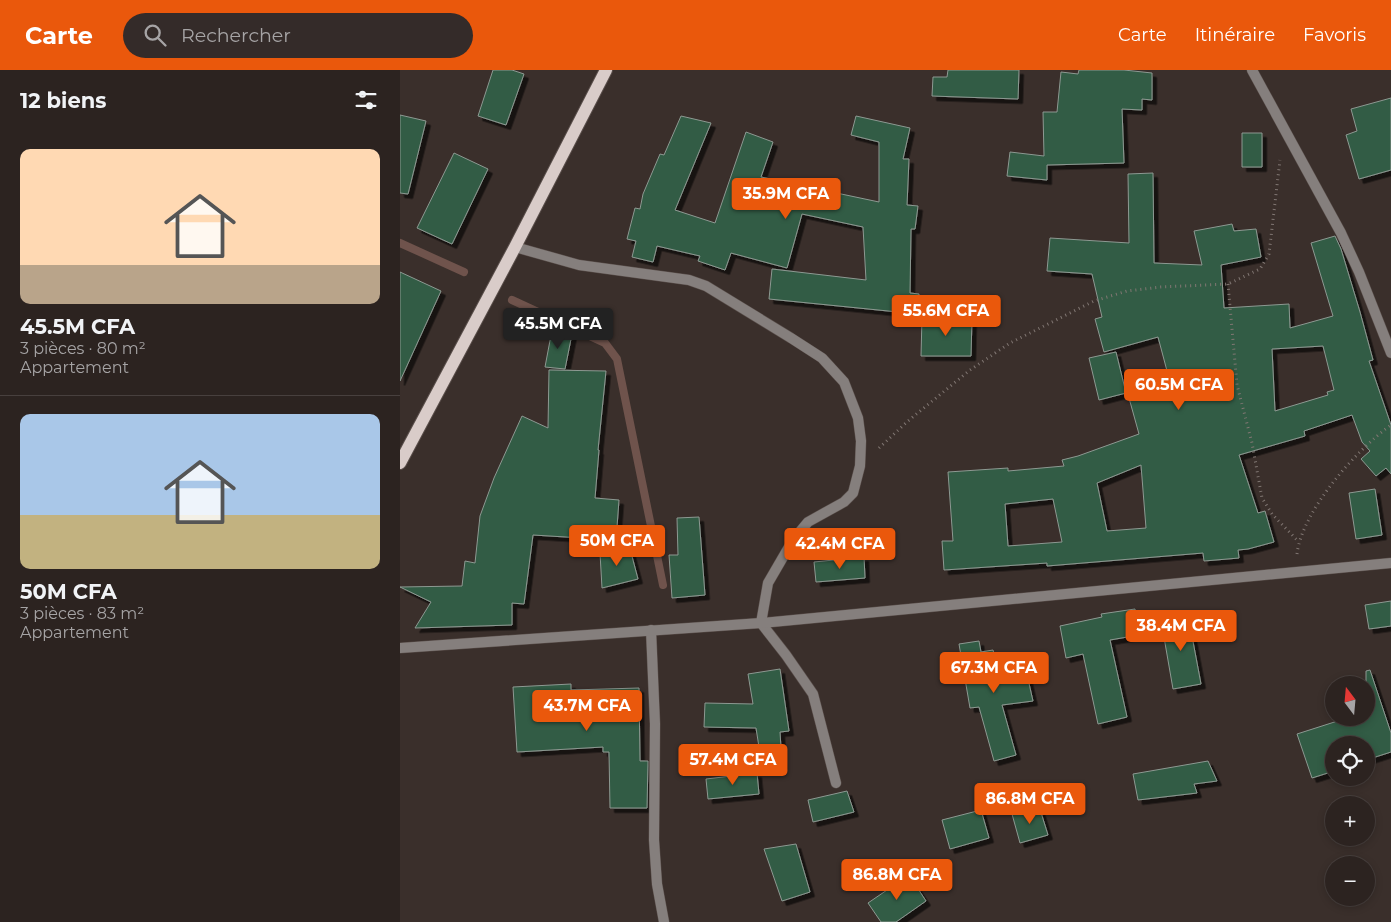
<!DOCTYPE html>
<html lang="fr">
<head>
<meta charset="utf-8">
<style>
  :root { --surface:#2c2320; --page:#342b29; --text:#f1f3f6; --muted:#a6a4a5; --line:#48403e; --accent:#ea580c }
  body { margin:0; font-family:Montserrat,sans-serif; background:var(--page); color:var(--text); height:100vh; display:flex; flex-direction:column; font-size:19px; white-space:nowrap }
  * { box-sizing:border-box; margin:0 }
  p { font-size:16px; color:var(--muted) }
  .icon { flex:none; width:28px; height:28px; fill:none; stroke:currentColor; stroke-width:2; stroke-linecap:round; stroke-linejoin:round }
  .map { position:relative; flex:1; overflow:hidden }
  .side { display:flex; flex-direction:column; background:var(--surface); width:400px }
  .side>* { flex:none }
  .needle { width:32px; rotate:344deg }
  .tools { position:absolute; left:925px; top:606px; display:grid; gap:10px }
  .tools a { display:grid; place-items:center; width:50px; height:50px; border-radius:50%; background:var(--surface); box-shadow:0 2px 8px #0003,0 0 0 1px var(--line); font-size:25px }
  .price { position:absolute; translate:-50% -42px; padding:0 11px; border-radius:5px; background:var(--accent); color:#fff; font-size:16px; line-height:32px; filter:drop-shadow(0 1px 2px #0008) }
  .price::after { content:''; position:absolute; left:50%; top:30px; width:15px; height:11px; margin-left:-8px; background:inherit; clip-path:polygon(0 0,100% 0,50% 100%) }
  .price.on { background:#222; color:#fff }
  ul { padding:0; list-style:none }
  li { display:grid; align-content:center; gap:10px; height:265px; padding:0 20px }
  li+li { border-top:1px solid var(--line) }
  li span { display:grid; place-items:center; height:155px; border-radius:10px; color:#555 }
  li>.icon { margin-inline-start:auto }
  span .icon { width:90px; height:90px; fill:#fffc; stroke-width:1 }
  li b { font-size:21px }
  h2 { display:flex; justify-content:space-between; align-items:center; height:60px; padding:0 20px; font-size:21px }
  header { display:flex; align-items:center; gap:30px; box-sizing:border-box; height:70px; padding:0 25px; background:var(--accent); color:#fff }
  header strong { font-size:24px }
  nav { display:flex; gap:28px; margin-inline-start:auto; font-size:18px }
  .search { width:350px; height:45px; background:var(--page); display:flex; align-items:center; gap:12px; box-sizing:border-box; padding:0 18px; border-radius:28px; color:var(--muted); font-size:19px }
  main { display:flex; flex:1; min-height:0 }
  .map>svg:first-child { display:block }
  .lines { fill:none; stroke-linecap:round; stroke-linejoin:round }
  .stream { stroke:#6f534c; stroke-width:8 }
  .building { fill:#315b44; stroke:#8d9992; fill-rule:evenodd; filter:url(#shadow) }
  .service-casing { stroke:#594e4a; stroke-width:11 }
  .minor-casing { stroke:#594e4a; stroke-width:11 }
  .tertiary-casing { stroke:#594e4a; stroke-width:11 }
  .primary-casing { stroke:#594e4a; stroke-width:14 }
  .path { stroke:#817773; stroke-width:3; stroke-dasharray:1 4; stroke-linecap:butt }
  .service { stroke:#857f7d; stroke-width:10 }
  .minor { stroke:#857f7d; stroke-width:10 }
  .tertiary { stroke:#857f7d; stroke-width:10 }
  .primary { stroke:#d9ccc9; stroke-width:12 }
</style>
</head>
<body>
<header>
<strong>Carte</strong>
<div class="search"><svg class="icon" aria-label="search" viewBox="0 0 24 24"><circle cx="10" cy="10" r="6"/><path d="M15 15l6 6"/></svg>Rechercher</div>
<nav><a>Carte</a><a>Itinéraire</a><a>Favoris</a></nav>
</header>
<main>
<section class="side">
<h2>12 biens<svg class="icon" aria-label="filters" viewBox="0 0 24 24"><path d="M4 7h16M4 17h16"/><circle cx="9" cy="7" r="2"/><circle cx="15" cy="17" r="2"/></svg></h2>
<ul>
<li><span style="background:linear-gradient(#ffd9b3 75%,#b9a48a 0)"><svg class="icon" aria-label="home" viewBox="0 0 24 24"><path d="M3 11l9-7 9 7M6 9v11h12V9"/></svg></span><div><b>45.5M CFA</b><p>3 pièces · 80 m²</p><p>Appartement</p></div></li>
<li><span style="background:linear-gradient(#a9c7e8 65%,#c2b280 0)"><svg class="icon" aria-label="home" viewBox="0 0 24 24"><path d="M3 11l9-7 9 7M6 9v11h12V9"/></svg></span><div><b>50M CFA</b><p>3 pièces · 83 m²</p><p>Appartement</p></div></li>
</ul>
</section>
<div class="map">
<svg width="991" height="852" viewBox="0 0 991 852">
  <defs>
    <filter id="shadow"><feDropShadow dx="4.5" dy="4.5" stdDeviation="0" flood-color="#0009"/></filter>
  </defs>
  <rect width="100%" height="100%" fill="#3a2f2b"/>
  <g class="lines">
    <path class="stream" d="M0,173L64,202
      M112,230L205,273L217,289L263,515"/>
  </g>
  <path class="building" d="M93,0H112L124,4L106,55L78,46Z
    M548,0H619L618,29L532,26L533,7H547Z
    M679,0H724L752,3V30L742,29V40L722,39L724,93L647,95V110L607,106L610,82L644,86L643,42H657L661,2L678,4Z
    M991,28V100L959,109L946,65L957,61L951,39Z
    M0,45L26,51L8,124L0,123Z
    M281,46L311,53L275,140L315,153L346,62L373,72L361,107L479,132V72L451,65L456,46L510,58L503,89H509L507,135L518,136L515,159H511L510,223L519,224L518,244L369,229L372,199L466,210L463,157L402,144L387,198L331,183L325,200L298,191L300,186L257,176L253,192L232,187L236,171L227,169L235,138L240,139L243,124L260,84L264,85Z
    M842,63H862V97H842Z
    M54,83L88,99L52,174L17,158Z
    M753,103L754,193L802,195L794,161L832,154L834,161L856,159L861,187L821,195L824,238L889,234L890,258L933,246L911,173L935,166L941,179L960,242L973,290L969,291L991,355V404L986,398L976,406L961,389L970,381L962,372L952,345L904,361L905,366L839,385L858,443L865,441L874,472L848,479L838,480L839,488L804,491L803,483L647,496V493L544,500L542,471H553L548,402L608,398V401L664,396L662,390L678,386L739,364L729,328L771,316L758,267L704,282L695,249L702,247L692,204L647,201L650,168L729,173L728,104ZM923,276L934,320L927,322L928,325L875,341L872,279ZM741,395L746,458L707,461L697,413ZM653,429L662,472L608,476L605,434Z
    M0,202L41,221L0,311Z
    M522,248H572L571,286H521Z
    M152,260L172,264L165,299L145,297Z
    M716,282L726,323L699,330L689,288Z
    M149,300L206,301L198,380H199L195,428L219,430L216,470L133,465L124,534L112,533V555L15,558L31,532L0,517L62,516L65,491L75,493L80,446L94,408L122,346L148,358Z
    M975,419L982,465L956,469L949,423Z
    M299,447L305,525L272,528L269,485H278L277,448Z
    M229,475L238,509L202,518L200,483Z
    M464,487L465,508L416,512L414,492Z
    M991,531V556L969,559L965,535Z
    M735,539L739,565L710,570L727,647L698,654L683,584L666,588L660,556L702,547L701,544Z
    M788,545L801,614L773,619L761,550Z
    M579,571L581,582L593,580L598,602L625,596L633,631L602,635L616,685L594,691L579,637L570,638L559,574Z
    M380,599L389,661L380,662L382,695L362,696L356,658L304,657L305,633L353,634L348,604Z
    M970,600L991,663V682L966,690V675H934V701L912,708L897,664L947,648H966V601Z
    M171,614V620L239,618L240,691H248L247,738H210L209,682H203V677L117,682L113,617Z
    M808,691L817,711L794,714L797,723L738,730L733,704Z
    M357,703L359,724L308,729L306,709Z
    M447,721L454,742L413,752L408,730Z
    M639,736L648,765L620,773L612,744Z
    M581,740L589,768L550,779L542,750Z
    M396,774L410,822L382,831L364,779Z
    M509,805L526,831L496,852H481L468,833Z"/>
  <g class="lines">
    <defs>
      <path id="service" d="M361,553L386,585L413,624L436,713"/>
      <path id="minor" d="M852,0L941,163L959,202L991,283
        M115,177L179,195L289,210L306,216L391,268L422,288L444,312L458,348L461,371L460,396L453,423L444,432L408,452L393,470L368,513L361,553
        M251,560L255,654L254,770L257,814L264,852"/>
      <path id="tertiary" d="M0,578L361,553L991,493"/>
      <path id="primary" d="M0,393L115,177L206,0"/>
    </defs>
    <use href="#service" class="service-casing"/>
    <use href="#minor" class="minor-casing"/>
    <use href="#tertiary" class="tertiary-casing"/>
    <use href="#primary" class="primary-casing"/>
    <path class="path" d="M828,214L837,315L852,373L862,428L872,444L898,471
      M479,378L508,351L570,300L610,273L694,231L727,221L761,217L828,214L860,199L869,184L880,90
      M897,484C902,441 956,380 991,355"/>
    <use href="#service" class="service"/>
    <use href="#minor" class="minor"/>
    <use href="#tertiary" class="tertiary"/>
    <use href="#primary" class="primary"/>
  </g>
</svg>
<div class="tools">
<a><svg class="needle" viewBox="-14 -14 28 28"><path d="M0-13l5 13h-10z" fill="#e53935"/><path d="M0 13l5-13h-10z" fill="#a6a4a5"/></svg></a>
<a><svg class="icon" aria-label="locate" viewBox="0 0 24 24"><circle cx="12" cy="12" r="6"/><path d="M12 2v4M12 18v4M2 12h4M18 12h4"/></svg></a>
<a>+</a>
<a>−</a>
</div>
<b class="price" style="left:386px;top:150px">35.9M CFA</b>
<b class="price" style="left:546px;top:267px">55.6M CFA</b>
<b class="price on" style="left:158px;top:280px">45.5M CFA</b>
<b class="price" style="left:779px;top:341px">60.5M CFA</b>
<b class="price" style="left:217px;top:497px">50M CFA</b>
<b class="price" style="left:440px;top:500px">42.4M CFA</b>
<b class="price" style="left:781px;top:582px">38.4M CFA</b>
<b class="price" style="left:594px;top:624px">67.3M CFA</b>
<b class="price" style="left:187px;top:662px">43.7M CFA</b>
<b class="price" style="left:333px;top:716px">57.4M CFA</b>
<b class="price" style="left:630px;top:755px">86.8M CFA</b>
<b class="price" style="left:497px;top:831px">86.8M CFA</b>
</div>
</main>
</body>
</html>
